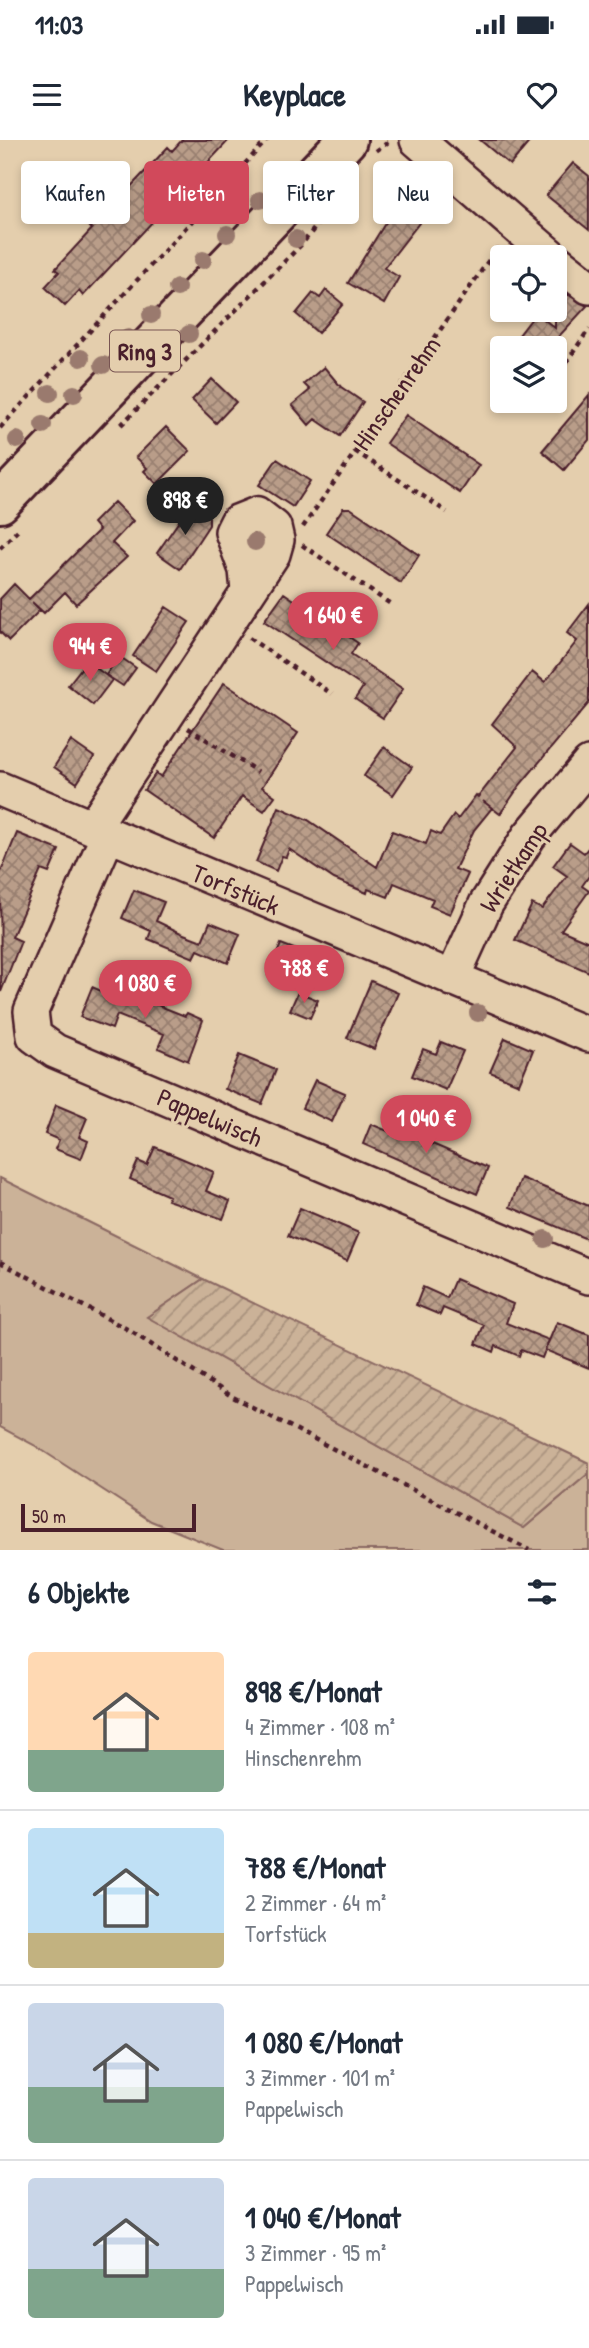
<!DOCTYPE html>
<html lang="de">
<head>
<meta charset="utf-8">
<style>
  :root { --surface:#fff; --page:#f6f6f7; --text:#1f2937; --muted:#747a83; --line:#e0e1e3; --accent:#d1495b }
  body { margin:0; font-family:"Patrick Hand",sans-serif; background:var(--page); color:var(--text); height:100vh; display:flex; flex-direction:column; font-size:26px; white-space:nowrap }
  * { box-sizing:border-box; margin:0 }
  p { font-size:23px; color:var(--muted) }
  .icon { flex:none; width:38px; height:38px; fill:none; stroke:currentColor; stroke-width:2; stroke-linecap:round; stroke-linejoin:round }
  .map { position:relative; height:1410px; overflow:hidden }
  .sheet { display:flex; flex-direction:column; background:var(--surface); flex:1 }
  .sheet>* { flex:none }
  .guide { position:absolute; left:21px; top:21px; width:548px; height:63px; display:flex; gap:14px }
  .fabs { position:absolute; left:490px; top:105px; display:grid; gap:14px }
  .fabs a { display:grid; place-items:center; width:77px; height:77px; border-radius:7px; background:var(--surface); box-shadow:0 4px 10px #0003; font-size:35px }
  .scale { position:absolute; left:21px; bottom:18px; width:175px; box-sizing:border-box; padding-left:7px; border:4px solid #4a1f2b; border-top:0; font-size:19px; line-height:24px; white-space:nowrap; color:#4a1f2b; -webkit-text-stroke:5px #e4cead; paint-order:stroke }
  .price { position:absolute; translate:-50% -60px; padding:0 16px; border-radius:24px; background:var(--accent); color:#fff; font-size:23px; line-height:46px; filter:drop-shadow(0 2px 4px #0008) }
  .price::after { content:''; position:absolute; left:50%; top:42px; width:21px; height:16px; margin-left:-10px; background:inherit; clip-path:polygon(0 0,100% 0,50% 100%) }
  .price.on { background:#222; color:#fff }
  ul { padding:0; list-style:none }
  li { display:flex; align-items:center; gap:21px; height:175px; padding:0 28px }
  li+li { border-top:2px solid var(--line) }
  li span { display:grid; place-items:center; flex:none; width:196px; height:140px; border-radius:7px; color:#555 }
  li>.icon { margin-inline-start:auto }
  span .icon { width:84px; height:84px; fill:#fffc; stroke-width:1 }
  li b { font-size:30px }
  h2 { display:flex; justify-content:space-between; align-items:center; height:84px; padding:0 28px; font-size:30px }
  .chip { padding:0 24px; border-radius:7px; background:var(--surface); box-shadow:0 4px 10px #0003; font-size:24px; line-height:63px }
  .chip.on { background:var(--accent); color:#fff }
  .status { display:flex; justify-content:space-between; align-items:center; height:49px; padding:0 35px; background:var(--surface); direction:ltr }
  .status svg { height:19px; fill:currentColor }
  header { display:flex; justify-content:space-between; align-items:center; height:91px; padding:0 28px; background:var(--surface); font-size:32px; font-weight:700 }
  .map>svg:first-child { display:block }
  .green { fill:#cbb298; stroke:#8a6862; stroke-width:2 }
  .garden { fill:url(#garden-furrows); stroke:#8a6862; stroke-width:2 }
  .building { fill:url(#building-cross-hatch); stroke:#4a1f2b; stroke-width:2 }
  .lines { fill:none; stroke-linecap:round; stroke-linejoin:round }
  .minor-casing { stroke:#4a1f2b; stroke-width:38 }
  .major-casing { stroke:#4a1f2b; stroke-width:44 }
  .path { stroke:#4a1f2b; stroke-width:4.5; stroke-dasharray:5 5; stroke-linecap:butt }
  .minor { stroke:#e4cead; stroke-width:33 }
  .major { stroke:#e4cead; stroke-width:38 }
  .tree { fill:#9a7a6e }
  .labels { text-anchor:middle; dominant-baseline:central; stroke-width:6; stroke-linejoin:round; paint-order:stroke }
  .shield { fill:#e4cead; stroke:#785452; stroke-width:2 }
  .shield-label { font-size:24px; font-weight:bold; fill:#4a1f2b }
  .street-label { font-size:26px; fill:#4a1f2b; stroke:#e4cead }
</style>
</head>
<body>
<div class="status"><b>11:03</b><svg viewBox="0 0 49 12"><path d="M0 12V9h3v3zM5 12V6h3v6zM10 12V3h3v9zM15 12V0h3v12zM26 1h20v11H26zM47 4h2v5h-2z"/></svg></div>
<header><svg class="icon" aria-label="menu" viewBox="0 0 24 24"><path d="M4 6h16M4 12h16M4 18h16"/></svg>Keyplace<svg class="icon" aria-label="heart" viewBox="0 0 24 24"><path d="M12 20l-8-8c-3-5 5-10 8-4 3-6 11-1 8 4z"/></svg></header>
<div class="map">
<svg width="589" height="1410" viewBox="0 0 589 1410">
  <defs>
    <pattern id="garden-furrows" width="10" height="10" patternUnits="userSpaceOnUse" patternTransform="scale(1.75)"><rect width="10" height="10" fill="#cbb298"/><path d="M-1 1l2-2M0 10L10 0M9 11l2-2" fill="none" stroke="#a7907c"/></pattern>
    <pattern id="building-cross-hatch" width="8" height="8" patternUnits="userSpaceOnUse" patternTransform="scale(1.75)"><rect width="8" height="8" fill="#b99d89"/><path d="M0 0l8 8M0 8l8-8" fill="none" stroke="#987f70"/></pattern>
  </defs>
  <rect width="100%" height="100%" fill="#e4cead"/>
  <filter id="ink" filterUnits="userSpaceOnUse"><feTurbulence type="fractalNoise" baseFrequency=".0143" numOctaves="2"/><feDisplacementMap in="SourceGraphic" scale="14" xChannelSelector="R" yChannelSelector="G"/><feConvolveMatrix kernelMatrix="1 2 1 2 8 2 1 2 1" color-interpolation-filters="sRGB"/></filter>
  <g filter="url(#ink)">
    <path class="green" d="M0,1038L203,1139L148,1177L524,1388L589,1333V1410H223L151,1381L34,1305L0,1287Z"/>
    <path class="garden" d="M203,1139L589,1323V1333L524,1388L147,1177Z"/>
    <path class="building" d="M182,0H229L83,156L79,151L65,166L45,147L59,132L55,129L92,89L79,77L94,62L106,73L168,7L172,11Z
      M480,0H531L510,25Z
      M573,23L589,36V90L546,55Z
      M412,49L433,65L384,128L399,137L384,164L348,143L384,85Z
      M326,150L343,164L318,193L296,174L313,153L320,158Z
      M567,154L587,166L548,208H509L536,173L555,188V169Z
      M324,227L341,247L363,262L340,296L315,279L309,285L292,265L310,250L304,244Z
      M212,239L236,262L216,283L192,260Z
      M589,255V300L564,330L542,311Z
      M406,275L479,325L460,353L386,303Z
      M166,287L190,311L157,344L144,331L147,328L136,317Z
      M277,319L310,341L293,367L259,345Z
      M114,362L133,381L112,403L127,417L76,464L65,452L44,473L32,462L40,470L9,501L0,492V459L14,444L29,459L99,390L93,383Z
      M188,368H195L209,377V385L180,429L157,413Z
      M343,368H350L419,415L401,443L326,393Z
      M284,453L358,503L351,514L403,549L383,578L355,559L363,547L264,481Z
      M589,464V563L520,645L500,674L483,661L492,668L474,690L455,729L468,734L450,774L430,766L433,759L394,743L388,757L368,749L367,753L334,739L289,709L286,717L282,716L276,731L256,722L279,667L308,680L377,727L392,691L426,704L431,691L440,695L454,675L458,679L476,655L478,657L517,607L492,584L532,532L545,542L577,501L567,493Z
      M166,467L189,482L156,531L133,516Z
      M119,516L136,528L123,546L106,535Z
      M87,521L112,540L93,565L68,545Z
      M224,543L298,593L262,647L275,656L264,671L242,656L214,698L144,650L156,633L161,637Z
      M71,601L94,617L77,643L54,627Z
      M384,607L412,627L393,655L364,636Z
      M17,693L59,710L49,733L41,730L12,797L21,801L1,852L0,734Z
      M570,703L584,713L589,707V736L582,746L589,751L561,790L589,802V832L515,800L532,764L542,769L567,736L553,726Z
      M134,750L164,762L156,781L181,793L202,801L210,782L240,794L228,823L198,810L194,818L148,799L151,791L122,778Z
      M281,804L307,814L294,845L268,835Z
      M371,841L398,853L374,909L347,898Z
      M92,847L122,860L125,852L185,876L187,873L203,880L188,921L158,908L164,894L117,875L112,889L80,877Z
      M298,852L318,860L310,878L290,870Z
      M505,898L533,910L519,944L490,932Z
      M441,902L463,911L446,950L412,936L423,909L436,914Z
      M239,915L276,930L262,964L225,949Z
      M315,940L345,953L332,982L302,968Z
      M56,965L87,978L79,997L88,1001L81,1019L55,1009L59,1000L45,994Z
      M396,978L428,990L423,1000L488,1028L477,1054L363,1004L371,984L390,992Z
      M155,1007L214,1032L206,1051L230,1061L223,1079L167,1060L169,1056L130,1039L138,1021L147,1025Z
      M521,1038L589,1066V1100L510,1067Z
      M300,1068L359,1093L347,1121L288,1096Z
      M455,1139L513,1164L506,1183L549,1200L542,1218L521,1210L519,1216L496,1206L494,1212L476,1204L484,1185L443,1168L440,1175L416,1165L423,1147L447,1158Z
      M557,1182L589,1195V1228L545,1210Z"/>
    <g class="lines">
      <defs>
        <path id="minor" d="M417,0L552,117
          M555,120L589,147
          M0,649L589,895
          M93,687L273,414L277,400L274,387L257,374L237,382L232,392L246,430L248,451
          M108,695L31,871L34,896L55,911L589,1137
          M452,839L486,764L529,696L589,624"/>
        <path id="major" d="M0,363L347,0"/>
      </defs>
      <use href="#minor" class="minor-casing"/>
      <use href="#major" class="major-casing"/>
      <path class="path" d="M376,11L391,0
        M555,239L589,189
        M535,268L540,261
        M121,285L302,104L344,51
        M0,288L267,0
        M355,311L447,372
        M303,387L498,107
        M302,405L392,465
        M0,408L19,389
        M249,498L332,554
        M188,588L258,632
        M0,1122L127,1189L233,1257L529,1410"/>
      <use href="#minor" class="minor"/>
      <use href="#major" class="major"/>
    </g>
    <g class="tree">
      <circle cx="260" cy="60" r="9"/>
      <circle cx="227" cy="94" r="9"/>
      <circle cx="296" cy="99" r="9"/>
      <circle cx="203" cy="120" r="9"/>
      <circle cx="177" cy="148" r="9"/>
      <circle cx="151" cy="175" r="9"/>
      <circle cx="189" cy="194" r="9"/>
      <circle cx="128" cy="198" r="9"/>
      <circle cx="81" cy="218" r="9"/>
      <circle cx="103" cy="225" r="9"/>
      <circle cx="50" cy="253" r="9"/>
      <circle cx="74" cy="254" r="9"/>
      <circle cx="43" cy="285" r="9"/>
      <circle cx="17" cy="300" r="9"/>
      <circle cx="255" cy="402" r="9"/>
      <circle cx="478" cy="873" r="9"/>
      <circle cx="545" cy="1099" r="9"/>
    </g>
  </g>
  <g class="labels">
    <rect class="shield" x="110" y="190.5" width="70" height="41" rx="5"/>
    <g class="shield-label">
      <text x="145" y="211">Ring 3</text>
    </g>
    <g class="street-label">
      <text transform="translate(396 253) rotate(-55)">Hinschenrehm</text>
      <text transform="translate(513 727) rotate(-57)">Wrietkamp</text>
      <text transform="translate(236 749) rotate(23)">Torfstück</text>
      <text transform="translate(210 977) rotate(23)">Pappelwisch</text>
    </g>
  </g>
</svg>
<div class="fabs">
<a><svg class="icon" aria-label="locate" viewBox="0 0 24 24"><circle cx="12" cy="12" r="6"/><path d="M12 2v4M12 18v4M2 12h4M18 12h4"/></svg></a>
<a><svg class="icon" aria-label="layers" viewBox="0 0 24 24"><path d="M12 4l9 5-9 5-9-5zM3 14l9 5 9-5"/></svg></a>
</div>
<div class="scale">50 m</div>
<b class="price on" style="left:185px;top:397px">898 €</b>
<b class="price" style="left:333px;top:512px">1 640 €</b>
<b class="price" style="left:90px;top:543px">944 €</b>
<b class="price" style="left:304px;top:865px">788 €</b>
<b class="price" style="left:145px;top:880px">1 080 €</b>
<b class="price" style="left:426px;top:1015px">1 040 €</b>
<div class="guide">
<a class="chip">Kaufen</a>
<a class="chip on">Mieten</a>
<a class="chip">Filter</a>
<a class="chip">Neu</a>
</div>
</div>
<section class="sheet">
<h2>6 Objekte<svg class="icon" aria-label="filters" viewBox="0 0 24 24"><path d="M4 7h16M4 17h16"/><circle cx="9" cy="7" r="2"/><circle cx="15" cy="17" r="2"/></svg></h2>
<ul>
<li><span style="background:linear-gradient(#ffd9b3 70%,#7fa58c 0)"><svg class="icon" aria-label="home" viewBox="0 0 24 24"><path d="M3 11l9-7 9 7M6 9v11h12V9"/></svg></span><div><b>898 €/Monat</b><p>4 Zimmer · 108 m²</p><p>Hinschenrehm</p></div></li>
<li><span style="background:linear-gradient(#bfe0f5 75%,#c2b280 0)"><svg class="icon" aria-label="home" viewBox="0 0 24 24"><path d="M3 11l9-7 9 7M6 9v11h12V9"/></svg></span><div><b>788 €/Monat</b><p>2 Zimmer · 64 m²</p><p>Torfstück</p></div></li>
<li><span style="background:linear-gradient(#c9d6e8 60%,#7fa58c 0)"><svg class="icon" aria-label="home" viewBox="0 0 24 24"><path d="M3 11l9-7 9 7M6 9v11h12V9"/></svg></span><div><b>1 080 €/Monat</b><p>3 Zimmer · 101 m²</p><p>Pappelwisch</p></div></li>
<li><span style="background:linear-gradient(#c9d6e8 65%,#7fa58c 0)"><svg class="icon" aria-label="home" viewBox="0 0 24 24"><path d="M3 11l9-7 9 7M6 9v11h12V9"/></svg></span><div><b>1 040 €/Monat</b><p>3 Zimmer · 95 m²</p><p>Pappelwisch</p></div></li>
</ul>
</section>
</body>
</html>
